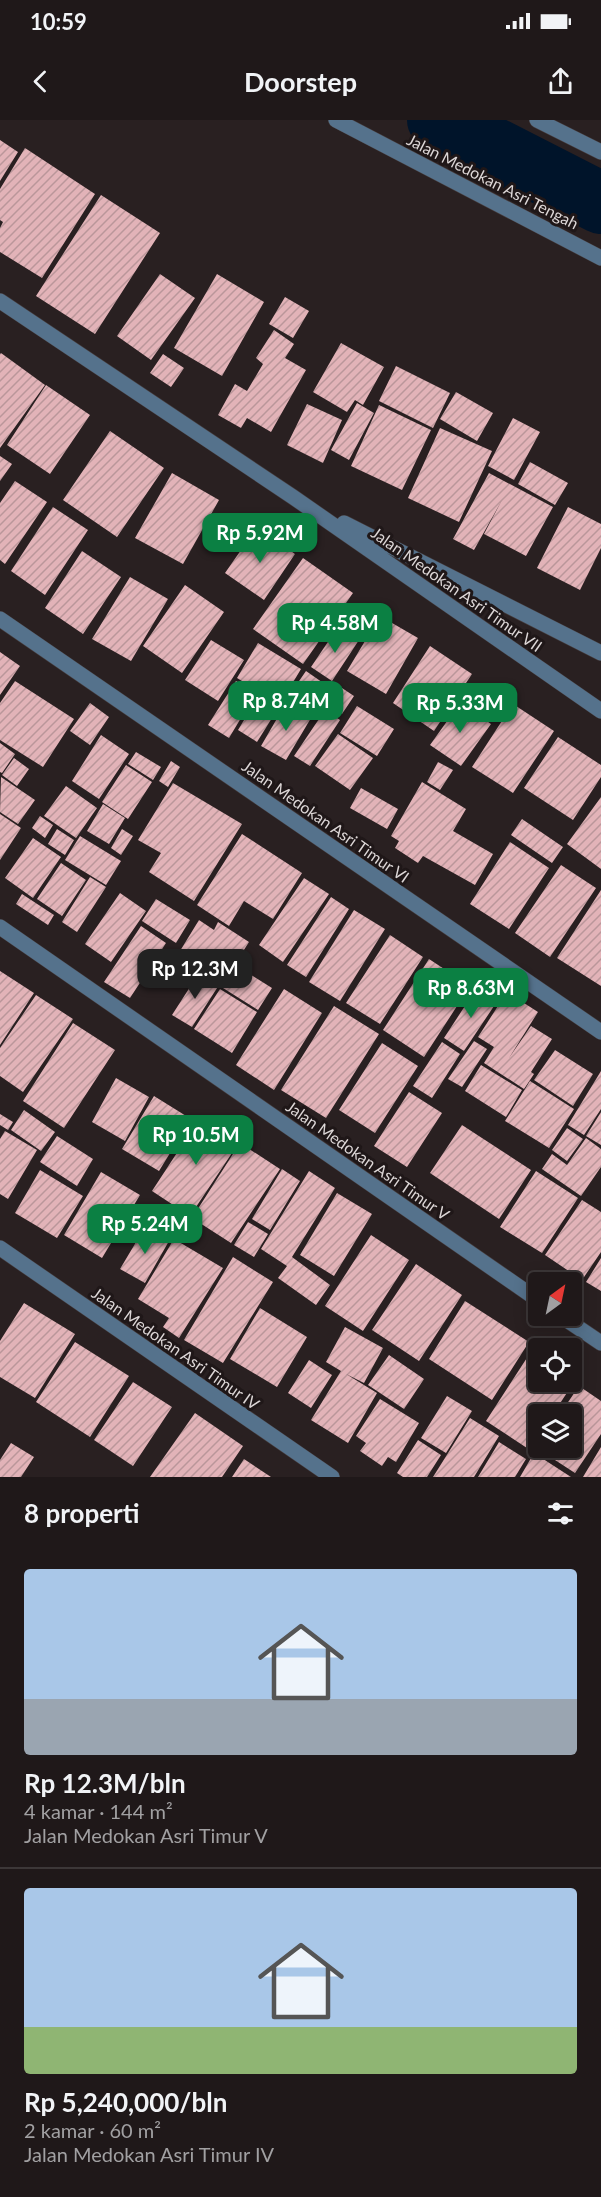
<!DOCTYPE html>
<html lang="id">
<head>
<meta charset="utf-8">
<style>
  :root { --surface:#1f1819; --page:#2c2526; --text:#f1f3f6; --muted:#a1a0a2; --line:#3c3738; --accent:#0b8043 }
  body { margin:0; font-family:Lato,sans-serif; background:var(--page); color:var(--text); height:100vh; display:flex; flex-direction:column; font-size:22px; white-space:nowrap }
  * { box-sizing:border-box; margin:0 }
  p { font-size:20px; color:var(--muted) }
  .icon { flex:none; width:33px; height:33px; fill:none; stroke:currentColor; stroke-width:2; stroke-linecap:round; stroke-linejoin:round }
  .map { position:relative; height:1357px; overflow:hidden }
  .sheet { display:flex; flex-direction:column; background:var(--surface); flex:1 }
  .sheet>* { flex:none }
  .needle { width:39px; rotate:33deg }
  .controls { position:absolute; left:528px; top:1152px; display:grid; gap:12px }
  .controls a { display:grid; place-items:center; width:54px; height:54px; border-radius:6px; background:var(--surface); box-shadow:0 3px 15px #0003,0 0 0 2px var(--line); font-size:30px }
  .price { position:absolute; translate:-50% -51px; padding:0 14px; border-radius:12px; background:var(--accent); color:#fff; font-size:20px; line-height:39px; filter:drop-shadow(0 2px 3px #0008) }
  .price::after { content:''; position:absolute; left:50%; top:36px; width:18px; height:14px; margin-left:-9px; background:inherit; clip-path:polygon(0 0,100% 0,50% 100%) }
  .price.current { background:#222; color:#fff }
  ul { padding:0; list-style:none }
  li { display:grid; align-content:center; gap:12px; height:318px; padding:0 24px }
  li+li { border-top:2px solid var(--line) }
  li span { display:grid; place-items:center; height:186px; border-radius:6px; color:#555 }
  li>.icon { margin-inline-start:auto }
  span .icon { width:108px; height:108px; fill:#fffc; stroke-width:1 }
  li b { font-size:26px }
  h2 { display:flex; justify-content:space-between; align-items:center; height:72px; padding:0 24px; font-size:26px }
  .status { display:flex; justify-content:space-between; align-items:center; height:42px; padding:0 30px; background:var(--surface); direction:ltr }
  .status svg { height:16px; fill:currentColor }
  header { display:flex; justify-content:space-between; align-items:center; height:78px; padding:0 24px; background:var(--surface); font-size:27px; font-weight:700 }
  .map>svg:first-child { display:block }
  .lines { fill:none; stroke-linecap:round; stroke-linejoin:round }
  .river { stroke:#00142a; stroke-width:62 }
  .building { fill:url(#building-hatch) }
  .minor-casing { stroke:#463d3e; stroke-width:16 }
  .minor { stroke:#55728c; stroke-width:15 }
  .labels { text-anchor:middle; dominant-baseline:central; stroke-width:6; stroke-linejoin:round; paint-order:stroke }
  .street-label { font-size:16px; fill:#ddd7d7; stroke:#1f1718 }
</style>
</head>
<body>
<div class="status"><b>10:59</b><svg viewBox="0 0 49 12"><path d="M0 12V9h3v3zM5 12V6h3v6zM10 12V3h3v9zM15 12V0h3v12zM26 1h20v11H26zM47 4h2v5h-2z"/></svg></div>
<header><svg class="icon" aria-label="back" viewBox="0 0 24 24"><path d="M15 5l-7 7 7 7"/></svg>Doorstep<svg class="icon" aria-label="share" viewBox="0 0 24 24"><path d="M12 15V3M7 8l5-5 5 5M5 13v7h14v-7"/></svg></header>
<div class="map">
<svg width="601" height="1357" viewBox="0 0 601 1357">
  <defs>
    <pattern id="building-hatch" width="6" height="6" patternUnits="userSpaceOnUse" patternTransform="scale(1.5)"><rect width="6" height="6" fill="#e2b3b8"/><path d="M-1 1l2-2M0 6l6-6M5 7l2-2" fill="none" stroke="#ba969a"/></pattern>
  </defs>
  <rect width="100%" height="100%" fill="#292021"/>
  <g class="lines">
    <path class="river" d="M438,0L601,83"/>
  </g>
  <path class="building" d="M0,20L18,32L0,61Z
    M25,28L95,74L42,158L0,132V108L3,102L0,100V69Z
    M101,75L160,113L95,214L36,176Z
    M160,154L195,178L151,240L117,216Z
    M217,154L264,182L222,256L174,228Z
    M285,177L309,191L293,218L269,204Z
    M274,210L294,224L285,238L306,250L271,312L247,298L241,308L218,295L235,264L247,271L263,244L256,238Z
    M341,223L384,247L363,285L355,280L347,292L313,272Z
    M1,233L45,265L0,328V234Z
    M163,234L184,248L171,267L150,253Z
    M396,246L450,273L433,308L379,281Z
    M46,265L90,295L50,354L7,325Z
    M456,272L493,293L477,321L440,299Z
    M357,283L374,293L349,340L331,330Z
    M307,284L342,300L323,343L287,325Z
    M379,285L431,310L402,370L351,346Z
    M513,298L540,312L514,360L488,346Z
    M440,308L492,331L459,402L408,378Z
    M110,311L164,348L117,417L63,380Z
    M0,336L12,344L0,361Z
    M530,342L568,363L555,385L518,364Z
    M172,353L219,380L183,444L135,418Z
    M489,353L553,387L526,436L484,414L502,380L474,430L453,419Z
    M15,361L47,382L5,444L0,440V383Z
    M53,387L88,410L45,475L11,451Z
    M568,387L601,404V428L580,470L537,448Z
    M257,407L295,434L264,480L225,453Z
    M82,431L121,457L83,514L45,488Z
    M303,438L353,473L303,544L253,509Z
    M130,457L168,479L131,541L92,519Z
    M185,465L224,492L182,553L143,526Z
    M380,496L418,518L386,574L347,551Z
    M338,507L359,520L332,561L311,547Z
    M211,520L244,540L218,581L185,560Z
    M258,523L301,549L280,584L237,558Z
    M430,526L472,554L434,611L393,583Z
    M0,532L20,546L0,575Z
    M306,551L329,567L309,596L286,580Z
    M15,561L74,599L43,647L0,620V583Z
    M236,561L256,573L229,618L208,605Z
    M339,566L354,576L342,594L327,584Z
    M258,577L277,590L257,622L238,610Z
    M90,583L109,597L90,625L70,611Z
    M286,583L311,598L286,640L261,626Z
    M460,583L491,604L461,646L430,625Z
    M513,584L554,611L513,673L472,647Z
    M357,586L394,609L377,636L340,613Z
    M325,590L340,600L310,646L294,636Z
    M338,614L373,638L350,670L315,646Z
    M101,615L129,634L99,679L72,661Z
    M558,617L601,645V657L573,700L524,668Z
    M0,623L15,634L2,653L0,652Z
    M136,632L161,647L153,660L128,644Z
    M14,638L29,649L17,666L2,655Z
    M171,641L180,647L168,667L159,661Z
    M438,642L453,650L440,670L427,662Z
    M126,645L152,662L128,699L102,682Z
    M1,657L35,680L18,704L0,692Z
    M422,662L466,689L453,711L493,734L475,765L423,736L418,743L395,728L399,721L391,716Z
    M173,663L242,704L194,781L149,752L161,733L138,720Z
    M66,666L97,688L76,718L44,696Z
    M361,668L398,689L387,709L350,688Z
    M601,677V749L567,724Z
    M103,684L125,698L109,724L87,711Z
    M0,694L21,708L0,740Z
    M40,696L53,705L45,718L32,708Z
    M522,699L563,727L552,743L511,715Z
    M57,709L74,720L65,735L48,724Z
    M122,709L133,716L121,735L111,728Z
    M242,714L302,753L273,799L244,781L229,806L197,785Z
    M80,716L121,741L106,765L65,740Z
    M33,718L61,737L33,778L5,758Z
    M510,722L549,748L509,809L470,784Z
    M61,743L86,760L62,796L37,779Z
    M561,745L596,768L550,837L515,813Z
    M90,757L106,767L77,812L62,802Z
    M304,758L329,774L283,842L259,825Z
    M601,770V866L557,838Z
    M120,773L146,791L111,842L85,824Z
    M22,774L54,795L48,805L16,784Z
    M331,777L349,789L306,857L287,845Z
    M156,779L190,800L176,823L142,801Z
    M354,790L385,809L340,881L309,862Z
    M199,800L214,810L218,802L249,822L224,861L199,845L192,857L172,844Z
    M141,806L166,823L130,878L104,862Z
    M390,815L423,837L380,904L346,883Z
    M429,839L470,866L424,937L383,910Z
    M237,846L272,868L258,890L223,868Z
    M0,851L34,873L0,925Z
    M199,853L219,865L192,907L172,895Z
    M478,866L498,880L464,931L444,918Z
    M220,869L257,892L232,933L194,909Z
    M284,869L322,893L274,970L236,945Z
    M507,872L538,892L509,938L531,906L552,919L531,952L534,954L524,969L484,943L494,927L478,917Z
    M36,875L73,899L23,972L0,956V928Z
    M334,886L379,914L326,998L281,970Z
    M73,903L115,930L64,1008L23,981Z
    M474,921L487,929L462,967L448,959Z
    M442,922L460,934L432,978L413,966Z
    M382,923L418,946L375,1013L339,990Z
    M555,930L593,954L573,986L534,960Z
    M481,945L522,970L506,997L465,971Z
    M601,951V989L584,1015L568,1005Z
    M116,958L149,977L125,1021L92,1002Z
    M530,961L574,989L549,1028L505,1001Z
    M409,972L442,993L407,1047L374,1026Z
    M154,976L191,999L159,1051L122,1029Z
    M24,990L55,1012L41,1031L11,1010Z
    M601,992V1025L586,1016Z
    M0,994L13,1002L8,1010L0,1005Z
    M201,996L240,1021L190,1096L152,1071Z
    M462,1005L531,1050L499,1099L430,1053Z
    M567,1008L583,1019L567,1041L552,1030Z
    M5,1011L37,1030L8,1079L0,1074V1019Z
    M57,1016L93,1039L77,1066L40,1042Z
    M586,1018L601,1029V1047L581,1076L542,1049L552,1034L567,1045Z
    M240,1023L280,1049L231,1123L192,1098Z
    M282,1049L300,1061L270,1110L252,1099Z
    M40,1050L83,1076L57,1118L15,1093Z
    M309,1051L335,1068L292,1137L330,1165L316,1185L278,1158L287,1146L261,1129Z
    M536,1051L578,1078L542,1133L500,1107Z
    M101,1052L140,1075L102,1138L64,1115Z
    M337,1073L372,1094L334,1156L300,1135Z
    M582,1080L601,1092V1132L582,1160L545,1135Z
    M248,1102L268,1114L254,1137L234,1125Z
    M145,1107L169,1121L145,1163L120,1149Z
    M371,1115L409,1140L363,1211L325,1186Z
    M174,1119L223,1148L179,1218L163,1207L169,1198L138,1179Z
    M233,1137L273,1162L223,1243L184,1220Z
    M601,1138V1171L586,1162Z
    M416,1144L462,1175L419,1241L372,1210Z
    M465,1181L529,1222L492,1280L429,1239Z
    M24,1183L75,1214L35,1278L0,1257V1221Z
    M260,1188L307,1217L277,1267L230,1239Z
    M345,1207L383,1228L364,1263L346,1254L377,1273L348,1323L311,1300L341,1251L326,1242Z
    M75,1222L129,1256L90,1317L36,1282Z
    M534,1227L538,1230V1262H572V1252L578,1256L553,1294H538V1317L530,1330L486,1301Z
    M389,1235L424,1259L404,1289L368,1265Z
    M309,1240L332,1255L311,1288L288,1273Z
    M133,1262L172,1287L133,1346L94,1320Z
    M579,1266L601,1281V1314L575,1353L538,1329L572,1328V1294H560Z
    M447,1276L472,1291L446,1333L421,1318Z
    M380,1279L419,1303L396,1342L388,1337L382,1346L360,1331L366,1323L356,1316Z
    M195,1293L243,1326L222,1357H150Z
    M470,1298L499,1316L474,1357H433Z
    M418,1320L441,1335L427,1357H403L397,1353Z
    M499,1322L526,1339L515,1357H478Z
    M11,1323L34,1337L21,1357H0V1340Z
    M601,1327V1357H583Z
    M534,1333L571,1357H520Z
    M244,1339L271,1357H232Z"/>
  <g class="lines">
    <defs>
      <path id="minor" d="M336,0L601,138
        M537,0L601,32
        M0,181L293,377L601,591
        M344,403L601,533
        M0,499L601,912
        M0,807L538,1180
        M0,1128L332,1357
        M561,1196L601,1223"/>
    </defs>
    <use href="#minor" class="minor-casing"/>
    <use href="#minor" class="minor"/>
  </g>
  <g class="labels">
    <g class="street-label">
      <text transform="translate(493 61) rotate(27)">Jalan Medokan Asri Tengah</text>
      <text transform="translate(457 469) rotate(35)">Jalan Medokan Asri Timur VII</text>
      <text transform="translate(326 701) rotate(35)">Jalan Medokan Asri Timur VI</text>
      <text transform="translate(368 1040) rotate(35)">Jalan Medokan Asri Timur V</text>
      <text transform="translate(176 1228) rotate(35)">Jalan Medokan Asri Timur IV</text>
    </g>
  </g>
</svg>
<div class="controls">
<a><svg class="needle" viewBox="-14 -14 28 28"><path d="M0-13l5 13h-10z" fill="#e53935"/><path d="M0 13l5-13h-10z" fill="#a1a0a2"/></svg></a>
<a><svg class="icon" aria-label="locate" viewBox="0 0 24 24"><circle cx="12" cy="12" r="6"/><path d="M12 2v4M12 18v4M2 12h4M18 12h4"/></svg></a>
<a><svg class="icon" aria-label="layers" viewBox="0 0 24 24"><path d="M12 4l9 5-9 5-9-5zM3 14l9 5 9-5"/></svg></a>
</div>
<b class="price" style="left:260px;top:444px">Rp 5.92M</b>
<b class="price" style="left:335px;top:534px">Rp 4.58M</b>
<b class="price" style="left:286px;top:612px">Rp 8.74M</b>
<b class="price" style="left:460px;top:614px">Rp 5.33M</b>
<b class="price current" style="left:195px;top:880px">Rp 12.3M</b>
<b class="price" style="left:471px;top:899px">Rp 8.63M</b>
<b class="price" style="left:196px;top:1046px">Rp 10.5M</b>
<b class="price" style="left:145px;top:1135px">Rp 5.24M</b>
</div>
<section class="sheet">
<h2>8 properti<svg class="icon" aria-label="filters" viewBox="0 0 24 24"><path d="M4 7h16M4 17h16"/><circle cx="9" cy="7" r="2"/><circle cx="15" cy="17" r="2"/></svg></h2>
<ul>
<li><span style="background:linear-gradient(#a9c7e8 70%,#9aa5b1 0)"><svg class="icon" aria-label="home" viewBox="0 0 24 24"><path d="M3 11l9-7 9 7M6 9v11h12V9"/></svg></span><div><b>Rp 12.3M/bln</b><p>4 kamar · 144 m²</p><p>Jalan Medokan Asri Timur V</p></div></li>
<li><span style="background:linear-gradient(#a9c7e8 75%,#8fb573 0)"><svg class="icon" aria-label="home" viewBox="0 0 24 24"><path d="M3 11l9-7 9 7M6 9v11h12V9"/></svg></span><div><b>Rp 5,240,000/bln</b><p>2 kamar · 60 m²</p><p>Jalan Medokan Asri Timur IV</p></div></li>
</ul>
</section>
</body>
</html>
